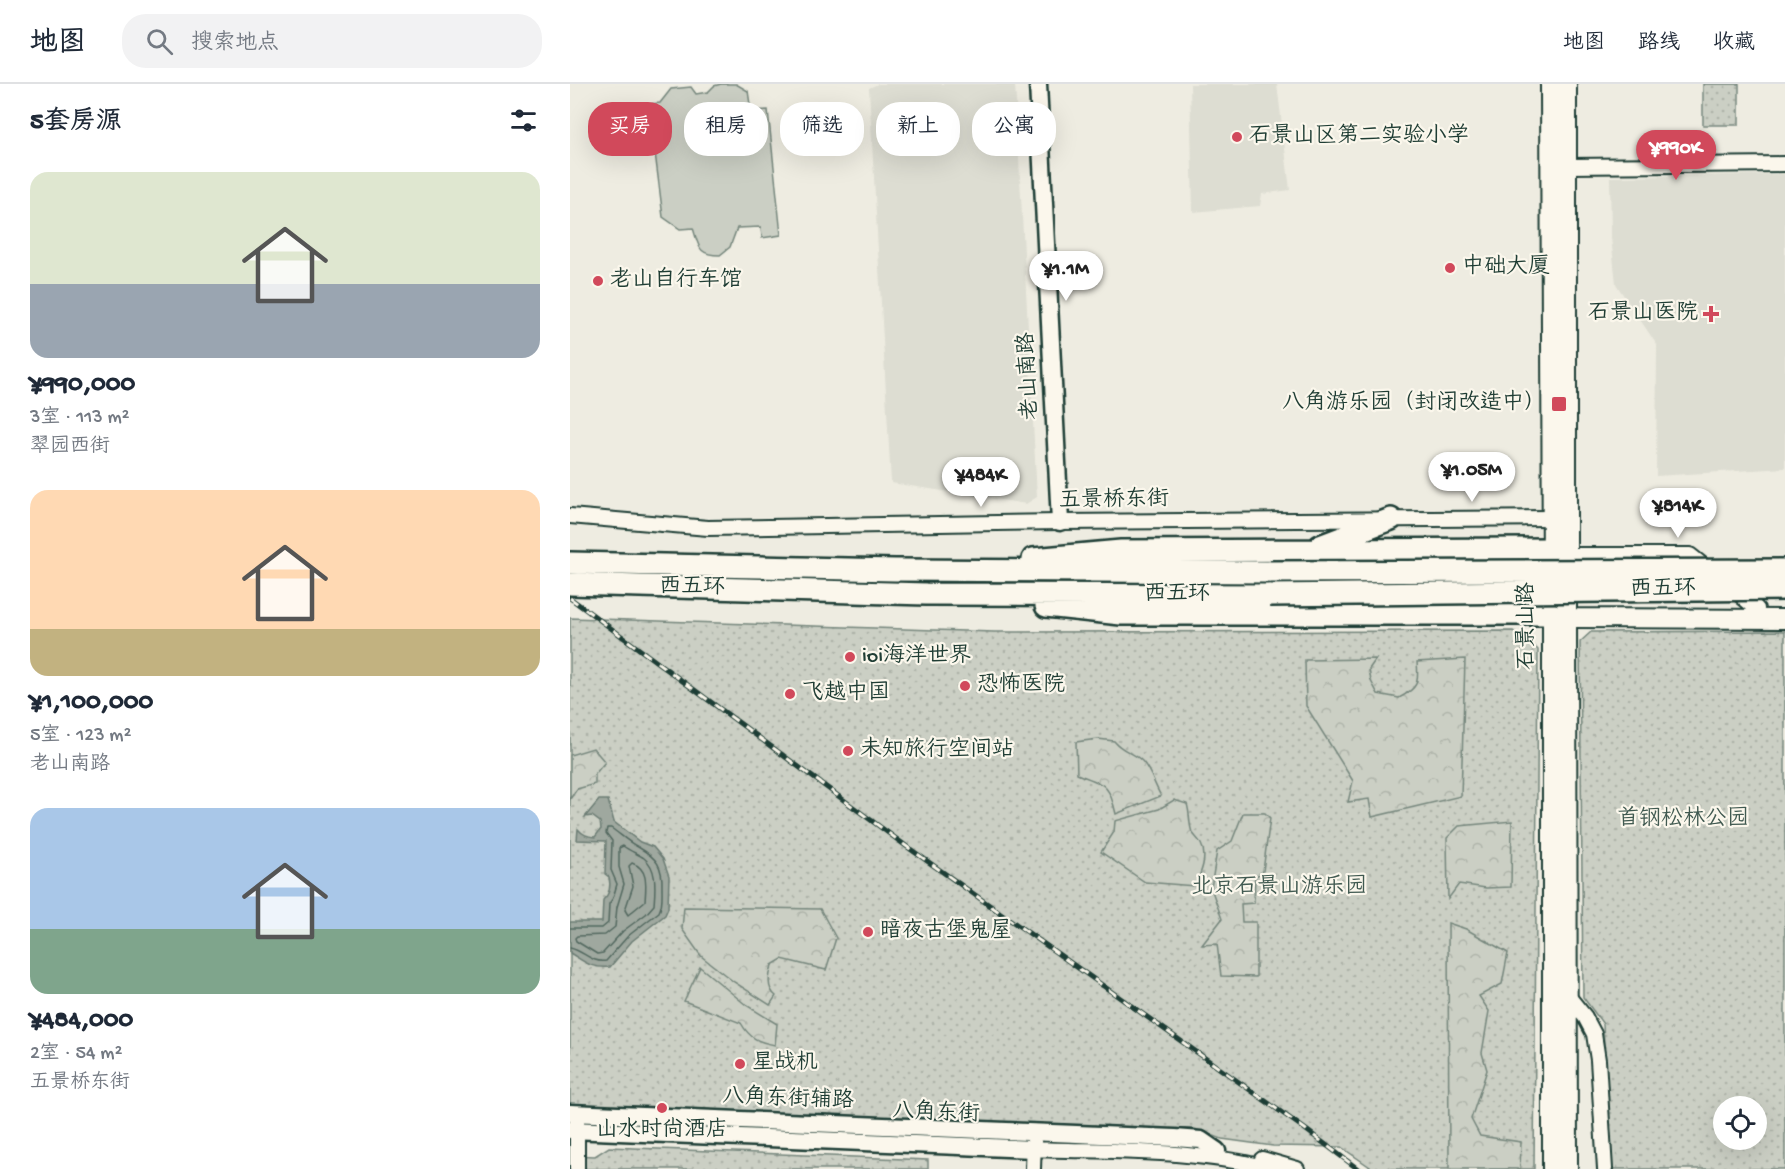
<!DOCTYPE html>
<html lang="zh">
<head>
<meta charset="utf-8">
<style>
  :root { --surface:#fff; --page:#f2f2f3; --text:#1f2937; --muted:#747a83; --line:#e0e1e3; --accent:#d1495b }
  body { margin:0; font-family:"Gochi Hand","LXGW WenKai TC",sans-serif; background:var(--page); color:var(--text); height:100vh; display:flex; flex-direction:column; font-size:22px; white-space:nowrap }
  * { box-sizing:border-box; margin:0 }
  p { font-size:20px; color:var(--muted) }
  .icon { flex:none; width:33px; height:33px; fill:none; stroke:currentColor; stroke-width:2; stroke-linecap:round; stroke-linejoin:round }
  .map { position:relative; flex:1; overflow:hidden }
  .panel { display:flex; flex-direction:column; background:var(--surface); width:570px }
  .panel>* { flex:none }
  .banner { position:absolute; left:18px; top:18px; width:570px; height:54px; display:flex; gap:12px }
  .controls { position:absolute; left:1143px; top:1012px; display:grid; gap:12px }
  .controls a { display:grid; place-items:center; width:54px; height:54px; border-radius:50%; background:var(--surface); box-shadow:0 6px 24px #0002; font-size:30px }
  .price { position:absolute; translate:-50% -51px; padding:0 14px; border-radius:21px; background:#fff; color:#222; font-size:20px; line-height:39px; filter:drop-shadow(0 2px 3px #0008) }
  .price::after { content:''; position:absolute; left:50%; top:36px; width:18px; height:14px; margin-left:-9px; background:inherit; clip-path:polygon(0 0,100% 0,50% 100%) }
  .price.on { background:var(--accent); color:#fff }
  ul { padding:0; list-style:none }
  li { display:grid; align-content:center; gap:12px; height:318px; padding:0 30px }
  li span { display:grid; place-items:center; height:186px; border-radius:18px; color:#555 }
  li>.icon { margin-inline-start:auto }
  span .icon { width:108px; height:108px; fill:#fffc; stroke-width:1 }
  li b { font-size:26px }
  h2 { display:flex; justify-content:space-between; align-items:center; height:72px; padding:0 30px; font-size:26px }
  .tag { padding:0 21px; border-radius:24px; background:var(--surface); box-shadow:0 6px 24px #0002; font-size:21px; line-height:54px }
  .tag.on { background:var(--accent); color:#fff }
  header { display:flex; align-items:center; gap:36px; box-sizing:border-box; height:84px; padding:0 30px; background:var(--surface); border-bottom:2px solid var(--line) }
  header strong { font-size:28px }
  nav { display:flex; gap:33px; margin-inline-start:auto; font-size:21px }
  .search { width:420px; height:54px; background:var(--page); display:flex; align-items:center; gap:15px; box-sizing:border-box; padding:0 21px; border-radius:24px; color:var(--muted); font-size:22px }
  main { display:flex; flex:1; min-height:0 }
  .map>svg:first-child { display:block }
  .built { fill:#ddddd2 }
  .grass { fill:url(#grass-dots); stroke:#75867c; stroke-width:1.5; fill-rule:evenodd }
  .forest { fill:url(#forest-crowns); stroke:#75867c; stroke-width:1.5 }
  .garden { fill:#cbcfc4; stroke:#75867c; stroke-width:1.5 }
  .water { fill:#9fa89f; stroke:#6c7d74; stroke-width:1.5 }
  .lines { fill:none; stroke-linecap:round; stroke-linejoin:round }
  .shore { stroke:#52685f; stroke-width:1.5 }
  .tertiary-casing { stroke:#1f3d34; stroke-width:18 }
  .secondary-casing { stroke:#1f3d34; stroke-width:21 }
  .primary-casing { stroke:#1f3d34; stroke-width:22 }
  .trunk-casing { stroke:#1f3d34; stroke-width:22 }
  .motorway-casing { stroke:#1f3d34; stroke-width:26 }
  .tertiary { stroke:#fbf7ec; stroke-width:14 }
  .secondary { stroke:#fbf7ec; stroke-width:16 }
  .primary { stroke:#fbf7ec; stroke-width:18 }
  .trunk { stroke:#fbf7ec; stroke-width:18 }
  .motorway { stroke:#fbf7ec; stroke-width:21 }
  .rail-casing { stroke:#1f3d34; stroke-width:5 }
  .rail { stroke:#fbf7ec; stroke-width:3; stroke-dasharray:9; stroke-linecap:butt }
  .motorway-bridge-casing { stroke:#1f3d34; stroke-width:26; stroke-linecap:butt }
  .motorway-bridge { stroke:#fbf7ec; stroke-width:21 }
  .poi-dot { fill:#d1495b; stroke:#fbf7ec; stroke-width:2 }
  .labels { text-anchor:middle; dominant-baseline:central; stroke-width:4.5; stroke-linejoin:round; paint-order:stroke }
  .poi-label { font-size:22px; fill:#1f3d34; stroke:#fbf7ec; text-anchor:start }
  .street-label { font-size:22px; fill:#1f3d34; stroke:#fbf7ec }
  .park-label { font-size:22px; fill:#415a51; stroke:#fbf7ec }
</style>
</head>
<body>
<header>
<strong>地图</strong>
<div class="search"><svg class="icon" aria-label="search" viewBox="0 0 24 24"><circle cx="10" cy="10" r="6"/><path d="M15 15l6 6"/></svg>搜索地点</div>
<nav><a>地图</a><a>路线</a><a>收藏</a></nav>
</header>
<main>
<section class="panel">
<h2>5套房源<svg class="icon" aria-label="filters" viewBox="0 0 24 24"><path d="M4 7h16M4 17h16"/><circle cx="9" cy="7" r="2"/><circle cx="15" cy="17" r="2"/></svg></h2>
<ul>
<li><span style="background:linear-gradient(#dfe7d0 60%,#9aa5b1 0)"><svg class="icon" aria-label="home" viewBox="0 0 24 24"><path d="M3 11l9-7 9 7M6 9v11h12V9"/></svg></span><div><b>¥990,000</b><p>3室 · 113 m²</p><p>翠园西街</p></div></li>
<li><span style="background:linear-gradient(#ffd9b3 75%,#c2b280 0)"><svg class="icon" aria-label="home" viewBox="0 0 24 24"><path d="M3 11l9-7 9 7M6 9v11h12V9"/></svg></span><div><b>¥1,100,000</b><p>5室 · 123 m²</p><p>老山南路</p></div></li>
<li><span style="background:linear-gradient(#a9c7e8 65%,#7fa58c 0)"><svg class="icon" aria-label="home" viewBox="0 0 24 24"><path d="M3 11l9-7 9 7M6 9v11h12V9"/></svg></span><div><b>¥484,000</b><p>2室 · 54 m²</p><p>五景桥东街</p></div></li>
</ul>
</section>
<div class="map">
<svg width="1215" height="1085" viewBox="0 0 1215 1085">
  <defs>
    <pattern id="grass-dots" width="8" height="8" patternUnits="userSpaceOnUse" patternTransform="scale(1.5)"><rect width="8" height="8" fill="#cbcfc4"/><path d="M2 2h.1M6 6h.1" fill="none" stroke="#aeb3a9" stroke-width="1.8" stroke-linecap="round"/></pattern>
    <pattern id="forest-crowns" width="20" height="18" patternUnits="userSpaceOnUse" patternTransform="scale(1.5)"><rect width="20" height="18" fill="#cbcfc4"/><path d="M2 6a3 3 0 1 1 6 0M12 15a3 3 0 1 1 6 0" fill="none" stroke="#aeb3a9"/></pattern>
  </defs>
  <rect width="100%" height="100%" fill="#eeece1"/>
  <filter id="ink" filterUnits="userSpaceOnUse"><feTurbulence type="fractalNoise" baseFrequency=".0167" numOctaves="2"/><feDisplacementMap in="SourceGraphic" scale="12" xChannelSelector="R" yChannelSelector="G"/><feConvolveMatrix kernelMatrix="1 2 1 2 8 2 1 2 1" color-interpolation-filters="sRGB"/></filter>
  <g filter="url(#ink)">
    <path class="built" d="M308,0H445L467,413L456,420L321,399L299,4Z
      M620,0H707L720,106L692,110L690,122L623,128Z
      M1215,90V384L1086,392L1087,261L1046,200L1041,153L1040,93Z"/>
    <path class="grass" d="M1133,0H1169V41H1133Z
      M0,534L424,548L943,547L959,556L968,566L964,1085H803L771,1063L703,1062L652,1055L625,1045L489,1043L0,1025Z
      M1215,547V1085H1040L1033,940L1013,913L1010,558L1021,548ZM1154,1023H1186V1056H1154Z
      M39,1063L358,1076V1085H0V1071L25,1072Z"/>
    <path class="forest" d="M806,575L799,585L801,597L808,610L829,614C848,604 849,599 847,578L895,575L891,712L802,733L799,715L778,718L783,697L736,622L735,576Z
      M528,655L544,657C553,668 563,668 572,677C580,685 585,702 591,712L546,730C539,699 535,701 507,690L506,658Z
      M23,664L35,678L25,690V700L7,705L0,715V671Z
      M604,716L617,720C620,729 619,742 622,748C625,753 629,755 631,760C638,773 631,789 625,802L575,798L531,768L544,748L545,737L589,725Z
      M673,729H695L700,734L693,787L685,793L684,819L671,820L672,838H686V893L651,892L647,860L632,861L652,835L641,804L647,767L662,757Z
      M942,737L941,803L916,804L889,800L878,815L877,754L889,742Z
      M114,823L250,825L266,854L256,886L212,875L202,881C199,892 196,904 206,912L200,921L164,898L131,872L112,845Z
      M878,839L896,845L938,869L932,900L909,912L919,927L912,969L917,986L901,1035L910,1052L951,1058L950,1085H879Z
      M130,883L176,921L207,940L205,961C189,958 180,955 171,939L114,917Z"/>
    <path class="garden" d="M151,0H166L178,7L181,27L198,26L211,151L192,154L191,143L167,144L160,163L150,171C128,171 129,163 123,144L110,145L93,133L79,20L90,19L101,5L121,3L126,10L138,8L144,2Z"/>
    <path class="water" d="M29,716H38L44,738L70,758L83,763L93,775L99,792L98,824L95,831L62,857L40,883C21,885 15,878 0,869V838H32L33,816C40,810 41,802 39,793L35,790L36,757L7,756L8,745C13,751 17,752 25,753L31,745L30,738L22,732L15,733Z"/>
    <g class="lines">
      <path class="shore" d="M53,762C60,767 68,770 74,774C88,785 85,806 84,821L76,830L53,847L33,869L27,870L6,857L5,854L7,852L35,851L45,843L47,823L54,800L49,783V764Z
        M62,779C79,785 76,802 75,817L58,831L55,826L63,802L59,782Z
        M0,844H32L38,839L39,820L43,814L47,800L41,786L42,757L36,749L37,744H41C50,750 58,758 68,763C87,774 93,782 92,804C92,813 93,820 89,828L58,852L36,877C21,879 14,867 0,864"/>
      <defs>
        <path id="tertiary" d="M997,82L1215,80
          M0,432L138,444L490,438L982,434
          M991,469L997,471H1120L1139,486
          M1164,506L1187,525
          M998,912L1015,933L1024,950L1028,976L1035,1085
          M464,1065C542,1068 626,1065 701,1085
          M692,1075L727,1085
          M7,1085V1036
          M463,1085L464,1057"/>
        <path id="secondary" d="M468,0L490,438
          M0,1029L605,1054L631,1056L647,1067
          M0,1046L464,1065"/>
        <path id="primary" d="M997,526L998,1085
          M982,530V1085"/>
        <path id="trunk" d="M980,0L982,501
          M997,0V526
          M983,530L1003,534L1215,535"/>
        <path id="motorway" d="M750,462L821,435
          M463,475L551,467L982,465
          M0,479L325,486L700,488
          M0,500L356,510L700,511
          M476,522L551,530H982"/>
      </defs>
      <use href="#tertiary" class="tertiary-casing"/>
      <use href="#secondary" class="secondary-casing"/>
      <use href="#primary" class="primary-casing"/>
      <use href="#trunk" class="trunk-casing"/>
      <use href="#motorway" class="motorway-casing"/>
      <use href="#tertiary" class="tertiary"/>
      <use href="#secondary" class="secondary"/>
      <use href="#primary" class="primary"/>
      <use href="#trunk" class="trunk"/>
      <use href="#motorway" class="motorway"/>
      <defs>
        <path id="rail" d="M0,514L336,762L735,1045L788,1085"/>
      </defs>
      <use href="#rail" class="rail-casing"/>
      <use href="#rail" class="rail"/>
      <defs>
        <path id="motorway-bridge" d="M700,488L1215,486
          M700,511L1215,505"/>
      </defs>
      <use href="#motorway-bridge" class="motorway-bridge-casing"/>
      <use href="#motorway-bridge" class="motorway-bridge"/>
    </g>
  </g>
  <g class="poi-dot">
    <circle cx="667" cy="53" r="6"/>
    <circle cx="880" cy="184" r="6"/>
    <circle cx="28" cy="197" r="6"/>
    <path d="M1138 221h6v6h6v6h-6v6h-6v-6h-6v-6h6z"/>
    <rect x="981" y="312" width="16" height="16" rx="3"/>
    <circle cx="280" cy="573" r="6"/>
    <circle cx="395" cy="602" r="6"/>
    <circle cx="220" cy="610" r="6"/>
    <circle cx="278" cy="667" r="6"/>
    <circle cx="298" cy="848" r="6"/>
    <circle cx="170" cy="980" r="6"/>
    <circle cx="92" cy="1024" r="6"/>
  </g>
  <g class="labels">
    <g class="poi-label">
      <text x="679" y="53">石景山区第二实验小学</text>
      <text x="892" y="184">中础大厦</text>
      <text x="40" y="197">老山自行车馆</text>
      <text x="1128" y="230" text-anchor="end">石景山医院</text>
      <text x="976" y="320" text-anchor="end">八角游乐园（封闭改造中）</text>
      <text x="292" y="573">ioi海洋世界</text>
      <text x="407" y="602">恐怖医院</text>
      <text x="232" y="610">飞越中国</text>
      <text x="290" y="667">未知旅行空间站</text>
      <text x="310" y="848">暗夜古堡鬼屋</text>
      <text x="182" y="980">星战机</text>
      <text x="92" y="1047" text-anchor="middle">山水时尚酒店</text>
    </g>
    <g class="street-label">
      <text transform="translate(460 292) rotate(-93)">老山南路</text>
      <text transform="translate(544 417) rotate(-1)">五景桥东街</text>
      <text transform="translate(122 504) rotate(1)">西五环</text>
      <text transform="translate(1093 506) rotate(-1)">西五环</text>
      <text x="607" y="511">西五环</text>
      <text transform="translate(958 542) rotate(-90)">石景山路</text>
      <text transform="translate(218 1016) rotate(2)">八角东街辅路</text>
      <text transform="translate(366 1030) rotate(2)">八角东街</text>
    </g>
    <g class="park-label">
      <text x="1113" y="736">首钢松林公园</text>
      <text x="709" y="804">北京石景山游乐园</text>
    </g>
  </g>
</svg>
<div class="controls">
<a><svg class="icon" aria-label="locate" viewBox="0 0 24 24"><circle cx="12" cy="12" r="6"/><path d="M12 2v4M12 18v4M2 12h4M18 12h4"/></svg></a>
</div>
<b class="price on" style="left:1106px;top:97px">¥990K</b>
<b class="price" style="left:496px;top:218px">¥1.1M</b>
<b class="price" style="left:902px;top:419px">¥1.05M</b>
<b class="price" style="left:411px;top:424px">¥484K</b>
<b class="price" style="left:1108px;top:455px">¥814K</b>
<div class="banner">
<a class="tag on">买房</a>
<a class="tag">租房</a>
<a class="tag">筛选</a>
<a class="tag">新上</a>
<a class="tag">公寓</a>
</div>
</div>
</main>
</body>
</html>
